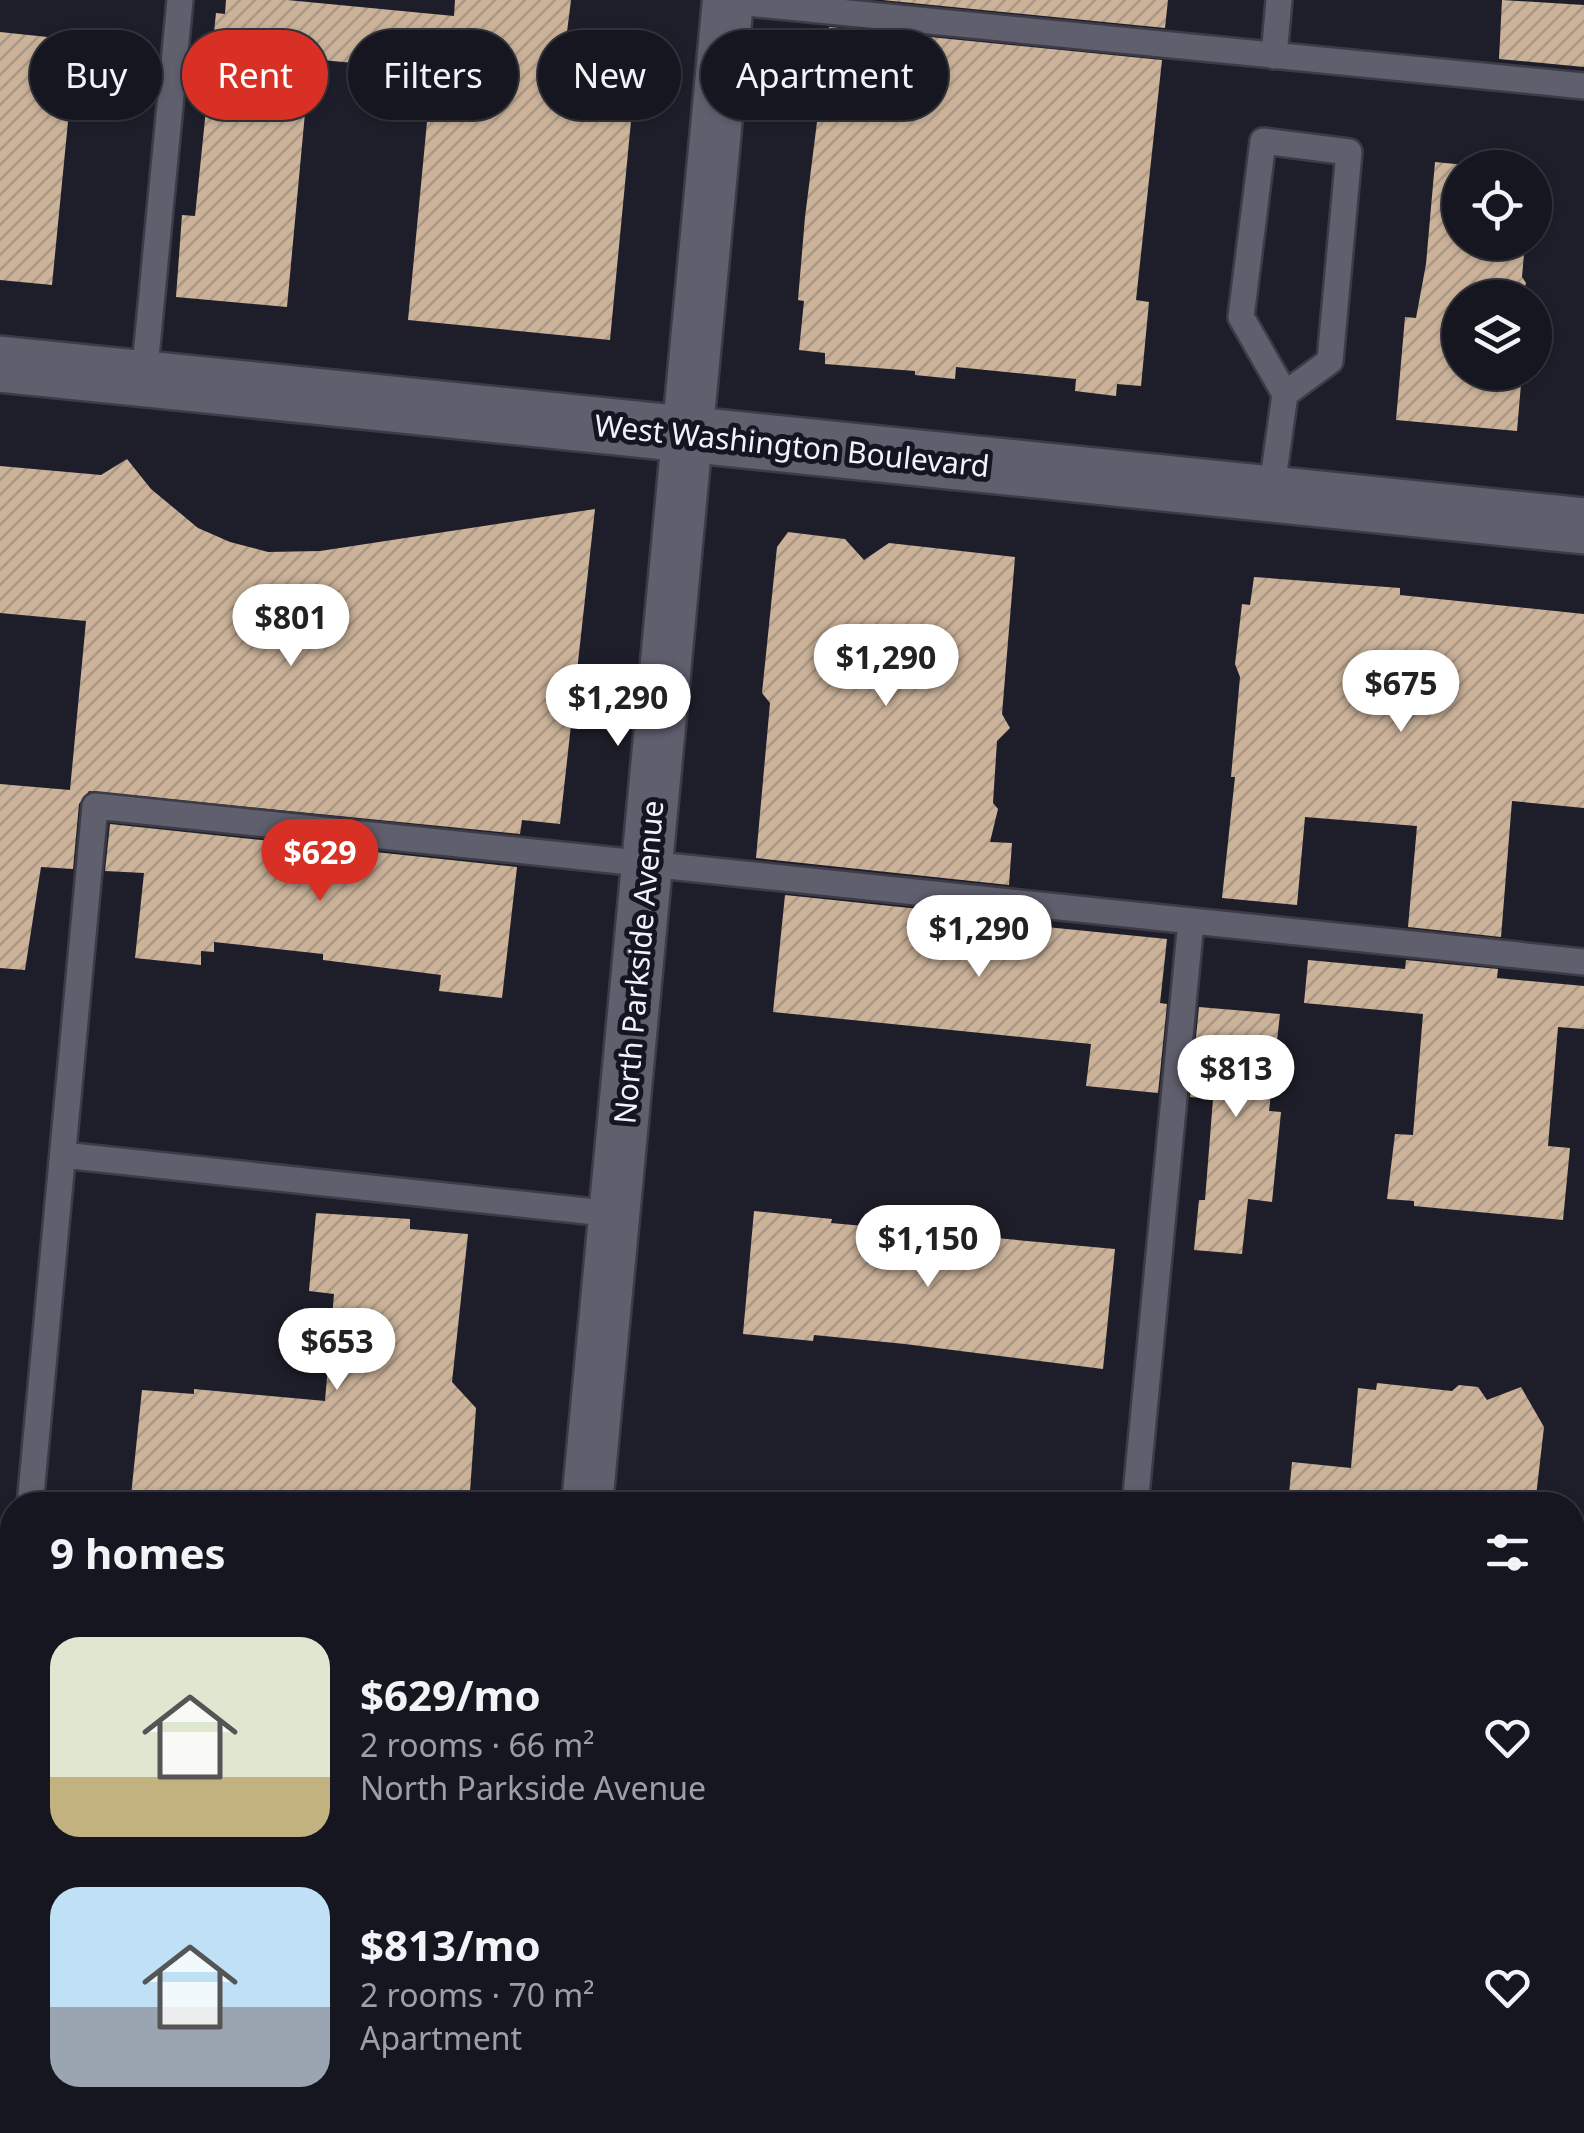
<!DOCTYPE html>
<html lang="en">
<head>
<meta charset="utf-8">
<style>
  :root { --surface:#161620; --page:#1f1f29; --text:#f1f3f6; --muted:#9e9fa5; --line:#35353e; --accent:#d93025 }
  body { margin:0; font-family:"Noto Sans",sans-serif; background:var(--page); color:var(--text); height:100vh; display:flex; flex-direction:column; font-size:38px; white-space:nowrap }
  * { box-sizing:border-box; margin:0 }
  p { font-size:32px; color:var(--muted) }
  .icon { flex:none; width:55px; height:55px; fill:none; stroke:currentColor; stroke-width:2; stroke-linecap:round; stroke-linejoin:round }
  .map { position:relative; flex:1; overflow:hidden }
  .sheet { position:absolute; left:0px; top:1492px; width:1585px; height:642px; display:flex; flex-direction:column; background:var(--surface); border-radius:40px 40px 0 0; box-shadow:0 2px 8px #0004,0 0 0 2px var(--line) }
  .sheet>* { flex:none }
  .banner { position:absolute; left:30px; top:30px; width:1000px; height:90px; display:flex; gap:20px }
  .controls { position:absolute; left:1442px; top:150px; display:grid; gap:20px }
  .controls a { display:grid; place-items:center; width:110px; height:110px; border-radius:50%; background:var(--surface); box-shadow:0 2px 8px #0004,0 0 0 2px var(--line); font-size:50px }
  .price { position:absolute; translate:-50% -85px; padding:0 22px; border-radius:35px; background:#fff; color:#222; font-size:32px; line-height:65px; filter:drop-shadow(0 2px 5px #0008) }
  .price::after { content:''; position:absolute; left:50%; top:60px; width:30px; height:22px; margin-left:-15px; background:inherit; clip-path:polygon(0 0,100% 0,50% 100%) }
  .price.active { background:var(--accent); color:#fff }
  ul { padding:0; list-style:none }
  li { display:flex; align-items:center; gap:30px; height:250px; padding:0 50px }
  li span { display:grid; place-items:center; flex:none; width:280px; height:200px; border-radius:30px; color:#555 }
  li>.icon { margin-inline-start:auto }
  span .icon { width:120px; height:120px; fill:#fffc; stroke-width:1 }
  li b { font-size:42px }
  h2 { display:flex; justify-content:space-between; align-items:center; height:120px; padding:0 50px; font-size:42px }
  .tag { padding:0 35px; border-radius:45px; background:var(--surface); box-shadow:0 2px 8px #0004,0 0 0 2px var(--line); font-size:35px; line-height:90px }
  .tag.active { background:var(--accent); color:#fff }
  .map>svg:first-child { display:block }
  .building { fill:url(#building-hatch) }
  .lines { fill:none; stroke-linecap:round; stroke-linejoin:round }
  .lane-casing { stroke:#3c3b46; stroke-width:30 }
  .street-casing { stroke:#3c3b46; stroke-width:55 }
  .secondary-casing { stroke:#3c3b46; stroke-width:60 }
  .lane { stroke:#605f6e; stroke-width:25 }
  .street { stroke:#605f6e; stroke-width:50 }
  .secondary { stroke:#605f6e; stroke-width:55 }
  .labels { text-anchor:middle; dominant-baseline:central; stroke-width:10; stroke-linejoin:round; paint-order:stroke }
  .street-label { font-size:30px; fill:#f2f2fb; stroke:#151521 }
</style>
</head>
<body>
<div class="map">
<svg width="1584" height="2133" viewBox="0 0 1584 2133">
  <defs>
    <pattern id="building-hatch" width="6" height="6" patternUnits="userSpaceOnUse" patternTransform="scale(2.5)"><rect width="6" height="6" fill="#cbb299"/><path d="M-1 1l2-2M0 6l6-6M5 7l2-2" fill="none" stroke="#aa9886"/></pattern>
  </defs>
  <rect width="100%" height="100%" fill="#1e1e2a"/>
  <path class="building" d="M226,0H287L454,16L455,0H571L566,40L638,48L610,340L408,320L432,70L310,59L287,307L176,297L182,215L195,216L216,13L225,14Z
    M882,0H1168L1165,28Z
    M1502,0L1584,5V67L1499,59Z
    M829,27L1162,60L1136,300L1149,302L1141,386L1117,384L1116,396L1075,391L1076,379L956,367L955,379L915,375V371L825,364V353L799,350L804,301L798,300L805,217Z
    M0,32L76,40L52,285L0,280Z
    M1435,162L1496,168H1460V242H1525L1522,277L1526,283L1522,298H1460V372H1522L1517,431L1396,420L1405,317L1416,318L1426,264Z
    M127,459L151,489L198,528L230,542L268,552L320,551L595,509L560,824L522,820L520,834L89,791L79,804L73,869L41,867L25,970L0,968V784L70,790L86,621L0,613V466L101,475Z
    M788,532L845,539L864,560L889,543L1015,557L1002,714L1010,728L997,741L993,803L998,809L990,842L1012,843L1009,885L756,858L770,703L762,693L777,547Z
    M1254,577L1400,588V595L1584,614V808L1512,801L1501,937L1408,927L1417,826L1305,817L1297,905L1222,898L1235,777H1231L1240,677L1235,664L1242,604L1250,605Z
    M110,824L517,867L502,998L439,991L441,975L323,960V954L214,942V952L201,951V965L135,958L144,873L105,871Z
    M785,895L1006,918L1005,923L1167,939L1160,1003L1167,1004L1158,1093L1086,1086L1091,1044L773,1012Z
    M1308,960L1405,969L1406,960L1498,969L1497,978L1584,986V1029L1558,1027L1548,1146L1570,1148L1563,1220L1414,1206V1201L1387,1199L1395,1134L1413,1135L1423,1014L1304,1003Z
    M1199,1007L1280,1014L1269,1111L1281,1112L1272,1202L1248,1199L1242,1254L1194,1250L1199,1200H1205L1213,1099L1190,1097Z
    M754,1211L832,1219L831,1223L1115,1249L1103,1369L905,1344L814,1335L813,1341L743,1334Z
    M316,1213L410,1219V1229L468,1234L452,1382L476,1408L469,1505H130L142,1390L194,1394V1389L325,1401L334,1294L309,1291Z
    M1377,1383L1452,1391L1459,1385L1478,1387L1487,1400L1521,1387L1544,1427L1535,1505H1288L1292,1462L1351,1468L1358,1388L1376,1390Z"/>
  <g class="lines">
    <defs>
      <path id="lane" d="M728,1L1584,86
        M1274,56L1279,0
        M144,378L180,0
        M1271,494L1285,394L1330,361L1349,152L1263,141L1241,317L1285,394
        M63,1155L614,1214
        M30,1505L95,806L1584,962
        M1135,1505L1191,921
        M0,1816L12,1685
        M1075,2133L1076,2122"/>
      <path id="street" d="M587,1505L728,0
        M528,2133L529,2122"/>
      <path id="secondary" d="M0,364L1584,526"/>
    </defs>
    <use href="#lane" class="lane-casing"/>
    <use href="#street" class="street-casing"/>
    <use href="#secondary" class="secondary-casing"/>
    <use href="#lane" class="lane"/>
    <use href="#street" class="street"/>
    <use href="#secondary" class="secondary"/>
  </g>
  <g class="labels">
    <g class="street-label">
      <text transform="translate(792 445) rotate(6)">West Washington Boulevard</text>
      <text transform="translate(638 962) rotate(-85)">North Parkside Avenue</text>
    </g>
  </g>
</svg>
<div class="controls">
<a><svg class="icon" aria-label="locate" viewBox="0 0 24 24"><circle cx="12" cy="12" r="6"/><path d="M12 2v4M12 18v4M2 12h4M18 12h4"/></svg></a>
<a><svg class="icon" aria-label="layers" viewBox="0 0 24 24"><path d="M12 4l9 5-9 5-9-5zM3 14l9 5 9-5"/></svg></a>
</div>
<b class="price" style="left:291px;top:669px">$801</b>
<b class="price" style="left:886px;top:709px">$1,290</b>
<b class="price" style="left:1401px;top:735px">$675</b>
<b class="price" style="left:618px;top:749px">$1,290</b>
<b class="price active" style="left:320px;top:904px">$629</b>
<b class="price" style="left:979px;top:980px">$1,290</b>
<b class="price" style="left:1236px;top:1120px">$813</b>
<b class="price" style="left:928px;top:1290px">$1,150</b>
<b class="price" style="left:337px;top:1393px">$653</b>
<div class="banner">
<a class="tag">Buy</a>
<a class="tag active">Rent</a>
<a class="tag">Filters</a>
<a class="tag">New</a>
<a class="tag">Apartment</a>
</div>
<section class="sheet">
<h2>9 homes<svg class="icon" aria-label="filters" viewBox="0 0 24 24"><path d="M4 7h16M4 17h16"/><circle cx="9" cy="7" r="2"/><circle cx="15" cy="17" r="2"/></svg></h2>
<ul>
<li><span style="background:linear-gradient(#dfe7d0 70%,#c2b280 0)"><svg class="icon" aria-label="home" viewBox="0 0 24 24"><path d="M3 11l9-7 9 7M6 9v11h12V9"/></svg></span><div><b>$629/mo</b><p>2 rooms · 66 m²</p><p>North Parkside Avenue</p></div><svg class="icon" aria-label="heart" viewBox="0 0 24 24"><path d="M12 20l-8-8c-3-5 5-10 8-4 3-6 11-1 8 4z"/></svg></li>
<li><span style="background:linear-gradient(#bfe0f5 60%,#9aa5b1 0)"><svg class="icon" aria-label="home" viewBox="0 0 24 24"><path d="M3 11l9-7 9 7M6 9v11h12V9"/></svg></span><div><b>$813/mo</b><p>2 rooms · 70 m²</p><p>Apartment</p></div><svg class="icon" aria-label="heart" viewBox="0 0 24 24"><path d="M12 20l-8-8c-3-5 5-10 8-4 3-6 11-1 8 4z"/></svg></li>
</ul>
</section>
</div>
</body>
</html>
